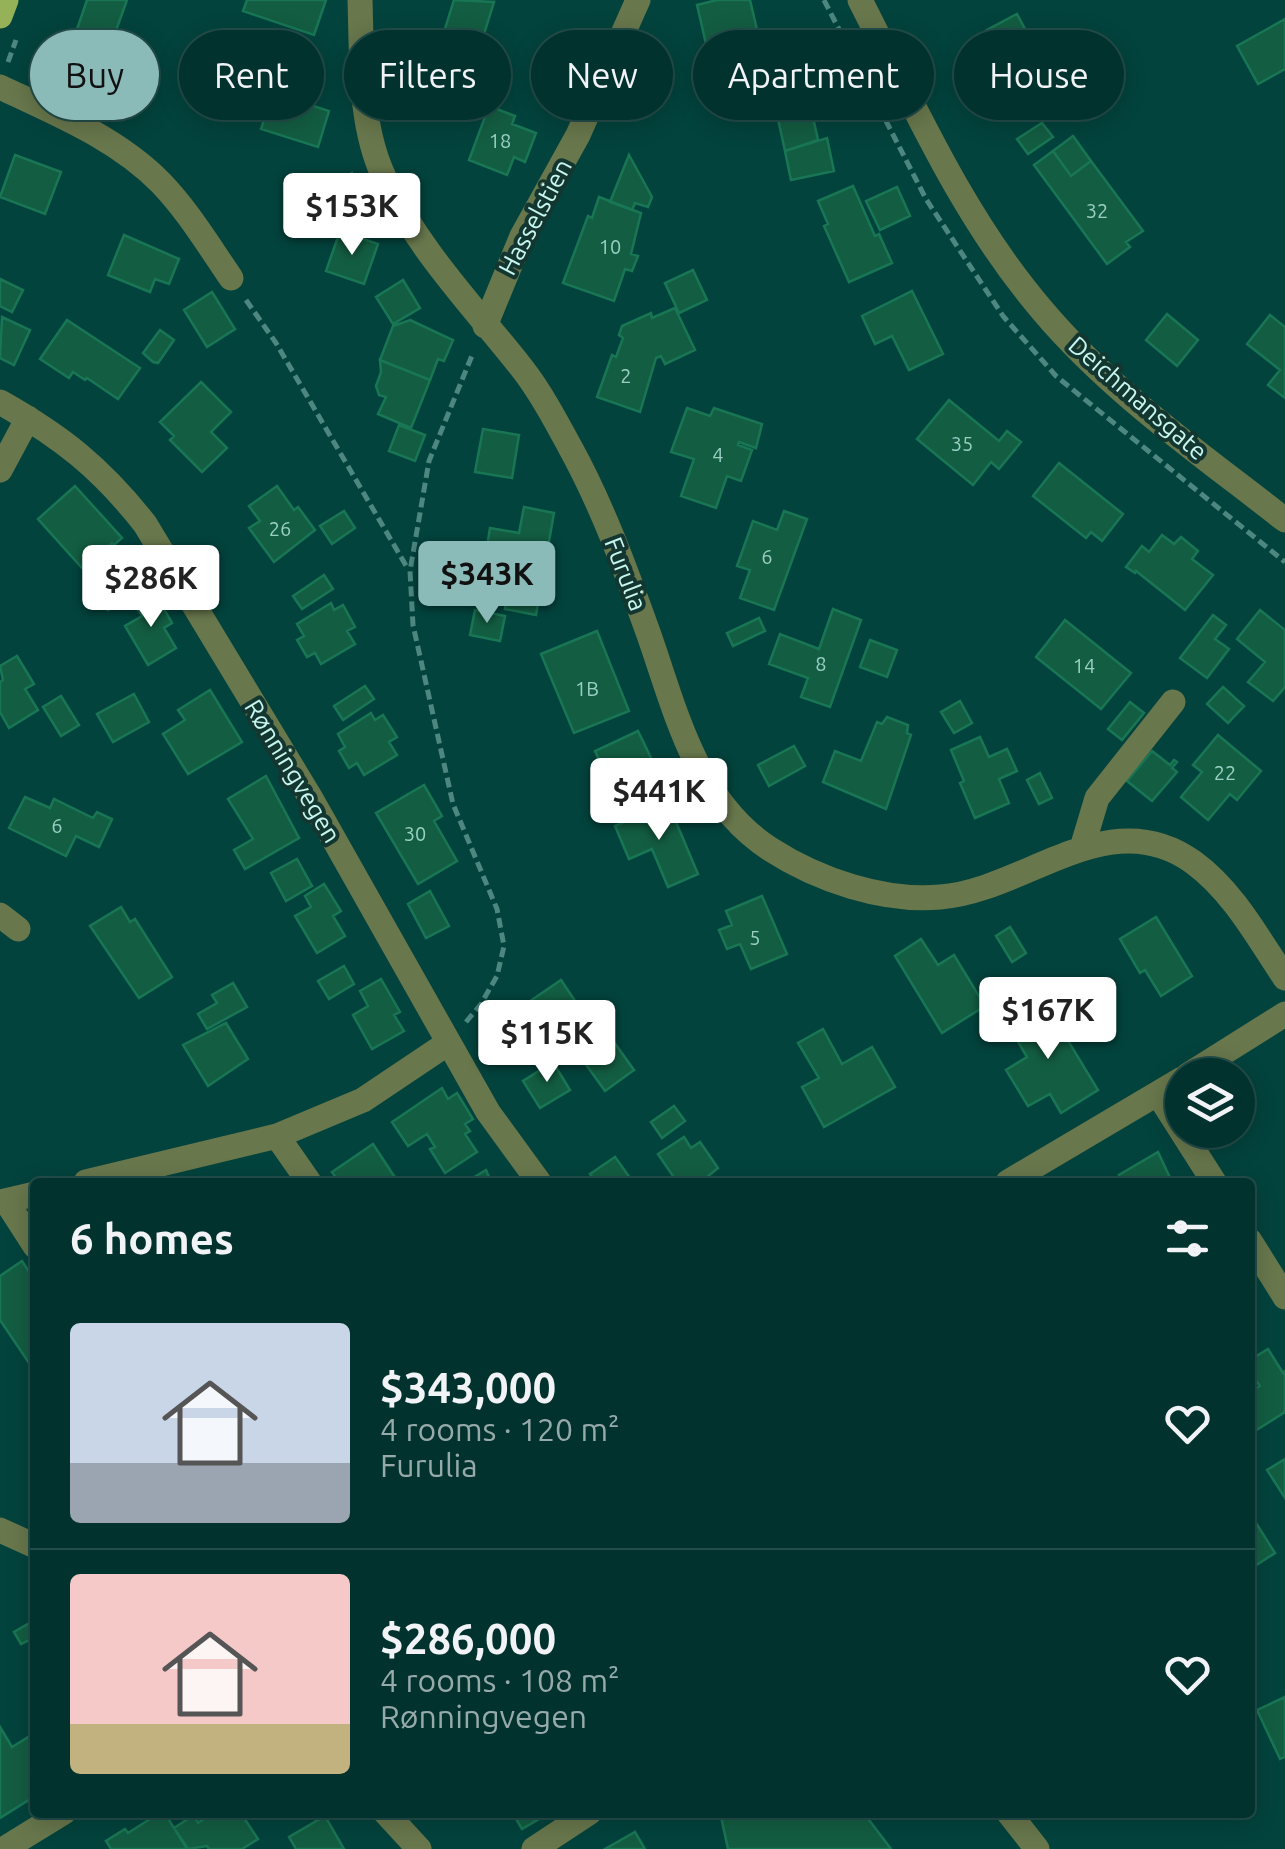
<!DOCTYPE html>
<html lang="en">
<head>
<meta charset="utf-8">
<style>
  :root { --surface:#02322e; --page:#103e3a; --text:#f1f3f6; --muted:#96aaaa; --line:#234d4a; --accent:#8bbbb9 }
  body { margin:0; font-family:Ubuntu,sans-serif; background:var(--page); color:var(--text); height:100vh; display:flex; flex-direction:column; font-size:38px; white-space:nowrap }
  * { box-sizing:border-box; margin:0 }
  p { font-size:32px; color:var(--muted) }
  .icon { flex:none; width:55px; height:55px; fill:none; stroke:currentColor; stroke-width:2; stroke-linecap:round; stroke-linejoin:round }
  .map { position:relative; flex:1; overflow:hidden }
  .panel { position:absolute; left:30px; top:1178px; width:1225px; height:640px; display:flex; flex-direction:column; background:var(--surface); border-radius:10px; box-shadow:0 5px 25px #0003,0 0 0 2px var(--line) }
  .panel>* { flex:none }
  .top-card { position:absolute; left:30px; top:30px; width:1225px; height:90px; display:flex; gap:20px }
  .controls { position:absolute; left:1165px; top:1058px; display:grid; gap:20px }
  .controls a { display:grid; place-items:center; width:90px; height:90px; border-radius:50%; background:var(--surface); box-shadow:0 5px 25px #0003,0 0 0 2px var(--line); font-size:50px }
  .price { position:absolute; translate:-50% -85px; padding:0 22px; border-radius:10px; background:#fff; color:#222; font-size:32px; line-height:65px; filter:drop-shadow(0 2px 5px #0008) }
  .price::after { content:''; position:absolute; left:50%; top:60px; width:30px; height:22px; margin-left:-15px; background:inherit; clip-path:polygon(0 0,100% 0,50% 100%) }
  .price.current { background:var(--accent); color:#111 }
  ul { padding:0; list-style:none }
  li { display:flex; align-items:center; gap:30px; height:250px; padding:0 40px }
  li+li { border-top:2px solid var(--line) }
  li span { display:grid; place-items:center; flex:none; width:280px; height:200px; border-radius:10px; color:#555 }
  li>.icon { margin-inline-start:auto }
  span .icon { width:120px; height:120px; fill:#fffc; stroke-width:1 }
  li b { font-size:42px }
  h2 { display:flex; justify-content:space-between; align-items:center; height:120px; padding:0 40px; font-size:42px }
  .tag { padding:0 35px; border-radius:45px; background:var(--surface); box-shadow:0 5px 25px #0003,0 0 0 2px var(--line); font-size:35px; line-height:90px }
  .tag.current { background:var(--accent); color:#111 }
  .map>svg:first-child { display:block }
  .building { fill:#135d42; stroke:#197655; stroke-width:2.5 }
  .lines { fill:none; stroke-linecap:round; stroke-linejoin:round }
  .path { stroke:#4d8780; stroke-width:5; stroke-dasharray:10 5; stroke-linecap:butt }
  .minor { stroke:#68774c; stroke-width:25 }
  .major { stroke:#96b258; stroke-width:25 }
  .labels { text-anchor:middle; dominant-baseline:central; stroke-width:8; stroke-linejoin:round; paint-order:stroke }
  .number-label { font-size:20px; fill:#9ad0c4 }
  .street-label { font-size:25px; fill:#c7f7ef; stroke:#143631 }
</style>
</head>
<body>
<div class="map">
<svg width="1285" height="1849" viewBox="0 0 1285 1849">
  <rect width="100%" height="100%" fill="#03433d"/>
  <path class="building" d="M87,0H127L104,64L79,55L83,45L73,41Z
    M247,0H326L314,35L243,11Z
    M454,0L494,2L480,47L443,35Z
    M717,0H750L758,34L754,35L759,59L720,67L714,42L706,44L697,5Z
    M1017,14L1032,42L1019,49L1031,71L1044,65L1054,85L1009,109L974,43L990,34L987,30Z
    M1285,19V69L1258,84L1237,46Z
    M846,74L855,110L826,117L817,81Z
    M242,77L243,112L204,113L202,78Z
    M97,80L124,89L117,109L90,99Z
    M817,82L824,110L812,113L818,140L785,151L772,92L777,91L775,86L784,84L785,89Z
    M273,93L329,111L318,147L261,129Z
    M489,106L515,116L512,124L536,133L525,162L514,157L507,175L469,160Z
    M1042,123L1053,137L1028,154L1017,139Z
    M1073,136L1091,161L1071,176L1053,151Z
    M827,138L834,171L791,180L785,151Z
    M1053,151L1071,176L1091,161L1143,231L1126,242L1130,247L1107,264L1034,165Z
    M15,155L61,172L45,214L0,197Z
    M629,155L652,197L648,207L635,203L632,210L610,202Z
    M352,173L370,205L341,221L323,189Z
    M853,186L875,236L879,234L892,263L849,282L824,226L828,224L818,201Z
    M897,187L910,216L880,230L866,201Z
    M599,197L641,213L631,254L638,256L632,271L625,269L614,301L563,283L588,216L592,218Z
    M340,231L378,244L364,284L326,271Z
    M124,235L179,259L169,284L155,279L150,292L108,275Z
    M693,270L707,300L679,313L665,283Z
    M0,279L23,290L12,312L0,306Z
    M403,280L420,308L393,324L376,297Z
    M912,291L943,354L909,370L892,336L875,344L862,316Z
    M212,292L235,329L207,347L184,310Z
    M675,308L695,350L665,364L661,356L656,358L640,412L597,397L612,355L616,357L623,338L619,335L622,326L651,313L652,318Z
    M1167,314L1198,340L1177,366L1146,340Z
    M1270,315L1285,327V398L1268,385L1280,370L1247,344Z
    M2,317L30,330L14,365L0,358Z
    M67,320L140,368L118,399L87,378L85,380L73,372L69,378L40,359Z
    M410,320L453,340L444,361L438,359L430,380L380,360L393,326Z
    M160,330L174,340L158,363L153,362L143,353Z
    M380,360L430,380L411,428L378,414L386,397L379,395L376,386L381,372Z
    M201,382L231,412L211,432L227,448L202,472L170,440L174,436L160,422Z
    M949,400L999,441L1007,431L1021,442L999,469L991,462L973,485L917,439Z
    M687,408L710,416L714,408L762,424L756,448L739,442L738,445L752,450L741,481L727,476L716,508L681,496L694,459L671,452Z
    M399,425L425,435L415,461L389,451Z
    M483,429L519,435L512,478L475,472Z
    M1059,463L1123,514L1102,541L1091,532L1086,538L1033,496Z
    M75,486L122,538L114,545L112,543L82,568L38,519Z
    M277,486L294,510L298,507L315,530L274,562L249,528L260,521L249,506Z
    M524,507L554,513L536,615L505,609L512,571L484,566L490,528L519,533Z
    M344,511L355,528L332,544L320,526Z
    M784,511L807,519L774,610L740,598L750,570L737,566L753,521L777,530Z
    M1162,535L1174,544L1181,537L1198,551L1192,559L1213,575L1185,610L1136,571L1135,573L1126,567L1142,546L1149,552Z
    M118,565L135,593L108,610L90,582Z
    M324,575L333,589L302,609L293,596Z
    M155,593L172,623L164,628L176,648L148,665L125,626L142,616L135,605Z
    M331,603L334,610L343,605L355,627L347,631L355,644L321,664L315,653L307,657L297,640L304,636L297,624Z
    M833,609L861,620L830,707L801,697L808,678L769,664L780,634L819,649Z
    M475,610L505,616L500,641L470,635Z
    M1260,610L1285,630V687L1273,701L1248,682L1265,662L1237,639Z
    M1213,615L1226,625L1215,639L1229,649L1207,678L1180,658Z
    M759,618L765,631L733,646L727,633Z
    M1065,620L1131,673L1101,709L1036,657Z
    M597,631L629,711L574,733L541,654Z
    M870,640L897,650L887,677L860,667Z
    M17,656L34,684L25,689L38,710L9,728L0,712V682L3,680L0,666Z
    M365,686L374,699L343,720L334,706Z
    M1223,687L1244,706L1228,723L1207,704Z
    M210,690L242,742L188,774L163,734L185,720L178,710Z
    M134,694L149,722L113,742L97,714Z
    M61,696L79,725L61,736L43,707Z
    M960,701L972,723L954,733L941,712Z
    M1130,702L1144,713L1122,740L1108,729Z
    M371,713L375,720L383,715L397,737L389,742L397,755L364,775L357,763L349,768L339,751L345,747L338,734Z
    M887,717L908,725L907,733L911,735L886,809L823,782L835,751L861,761L877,722L882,724Z
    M638,731L651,758L608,778L595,751Z
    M1218,735L1261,771L1237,800L1230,794L1208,820L1181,797L1202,772L1193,765Z
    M980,737L989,757L1007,749L1017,771L999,779L1009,803L975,818L960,783L964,781L951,750Z
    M794,746L805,766L769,786L758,765Z
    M1152,751L1170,765L1174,760L1177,762L1172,768L1177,772L1152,801L1127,781Z
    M654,772L668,803L649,812L643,796L626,803L619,786Z
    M1040,773L1052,798L1039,804L1027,780Z
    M266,776L299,838L245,869L234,850L253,839L228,799Z
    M424,785L442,816L434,821L457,861L418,884L376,813Z
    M25,797L50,808L54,799L93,818L97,812L112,819L99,847L76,836L66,856L9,828Z
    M668,803L698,874L668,887L652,849L629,859L615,826Z
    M297,859L312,886L286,901L271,873Z
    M324,884L341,911L333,916L345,936L317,953L295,916L311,907L305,896Z
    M430,891L449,926L426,938L408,904Z
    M762,896L787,954L751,969L740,944L727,949L719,930L732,925L726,911Z
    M121,907L130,922L135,919L172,977L139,998L90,926Z
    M1156,917L1192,976L1161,996L1145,970L1140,973L1120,939Z
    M1010,927L1026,953L1012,962L996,936Z
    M921,939L938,965L954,955L985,1006L942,1033L895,956Z
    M344,966L354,984L329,999L318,981Z
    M381,979L400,1012L394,1015L404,1031L372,1049L353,1015L368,1006L360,991Z
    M561,980L585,1016L538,1047L514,1012Z
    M233,983L247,1007L207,1029L198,1014L217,1003L212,995Z
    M1044,1001L1098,1090L1061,1113L1050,1094L1028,1106L1006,1070L1027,1057L1007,1023Z
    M226,1023L248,1059L208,1086L183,1045Z
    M823,1029L842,1064L872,1047L895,1087L824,1127L802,1087L819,1078L798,1043Z
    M604,1036L608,1041L611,1038L634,1070L605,1091L582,1059L592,1052L588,1047Z
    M553,1062L570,1090L540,1108L523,1081Z
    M442,1088L448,1099L457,1093L473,1119L465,1124L470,1131L465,1134L477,1152L445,1173L430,1149L435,1147L427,1134L408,1146L392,1122Z
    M674,1106L685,1121L662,1138L651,1122Z
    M684,1137L691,1148L700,1142L718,1168L701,1182H677L658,1154Z
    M373,1144L398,1182H339L332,1172Z
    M1158,1152L1172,1182H1124L1119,1175Z
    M615,1157L633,1182H596L590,1174Z
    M486,1170L491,1182H466Z
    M22,1261L30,1273L35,1270V1372L0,1320V1276Z
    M1268,1349L1283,1373L1285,1371V1412L1250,1434V1392L1260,1386L1257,1382H1250V1360Z
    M1285,1459V1498L1267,1470Z
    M1251,1515L1275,1553L1250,1569V1516Z
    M35,1620V1637L21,1644L14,1632Z
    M1285,1697V1757L1280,1759L1257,1710Z
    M0,1727L12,1747L30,1736L35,1744V1771L29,1775L35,1785V1796L0,1818Z
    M161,1812H164L187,1849H111L106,1841L125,1829L128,1833Z
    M214,1812H240L258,1839L242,1849H209L207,1846L188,1849L174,1828L194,1815L198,1823Z
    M512,1812H551L522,1829Z
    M720,1812H863L891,1849H728Z
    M325,1816L344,1849H296L289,1837Z
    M635,1832L645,1849H605Z"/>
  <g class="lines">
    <path class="path" d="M824,0L926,199L1003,316L1056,376L1285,562
      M8,62L16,40
      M246,300L276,343L408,569
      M466,1022L481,1004L497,976L504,946L497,909L453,804L413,625L410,571L429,461L473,353"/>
    <path class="minor" d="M360,0C362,58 359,124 384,177C417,249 473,306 521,367C540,391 556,421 570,447C603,507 626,571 649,635C676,712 696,801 770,849C818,880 883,902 940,897C1025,891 1108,801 1193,862C1233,891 1258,938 1285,978
      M860,0C914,106 964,219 1042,310C1111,392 1201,454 1285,520
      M0,87C55,113 117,138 161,183C188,211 209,246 231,278
      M485,326L522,236L578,135L638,0
      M0,402C62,437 101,468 145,524L310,797L488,1112L539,1182
      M0,470L28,418
      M1082,848L1097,798L1173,702
      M0,915L18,929
      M1188,1075L1285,1014
      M1158,1094L1214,1182
      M277,1136L309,1182
      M86,1182L277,1136L363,1100L448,1043
      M1008,1182L1182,1079
      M6,1201L35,1246
      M0,1202L35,1194
      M1250,1241L1285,1297
      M0,1530L35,1546
      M385,1812L419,1849
      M1008,1812L1037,1849
      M4,1849L64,1812
      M534,1849L590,1812"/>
    <path class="major" d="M0,16L6,0"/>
  </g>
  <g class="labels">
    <g class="number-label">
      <text x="500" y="140">18</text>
      <text x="1097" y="210">32</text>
      <text x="610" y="246">10</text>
      <text x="626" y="375">2</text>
      <text x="962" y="443">35</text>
      <text x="718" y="454">4</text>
      <text x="280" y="528">26</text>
      <text x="767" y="556">6</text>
      <text x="821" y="663">8</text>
      <text x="1084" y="665">14</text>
      <text x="587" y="688">1B</text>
      <text x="1225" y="772">22</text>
      <text x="57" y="825">6</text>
      <text x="415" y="833">30</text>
      <text x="755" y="937">5</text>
    </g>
    <g class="street-label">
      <text transform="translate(535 217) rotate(-62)">Hasselstien</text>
      <text transform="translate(1138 398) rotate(41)">Deichmansgate</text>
      <text transform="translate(626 574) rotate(69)">Furulia</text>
      <text transform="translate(293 771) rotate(59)">Rønningvegen</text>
    </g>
  </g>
</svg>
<div class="controls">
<a><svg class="icon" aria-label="layers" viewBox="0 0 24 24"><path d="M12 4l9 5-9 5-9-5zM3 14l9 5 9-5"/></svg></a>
</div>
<b class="price" style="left:352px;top:258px">$153K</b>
<b class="price current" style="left:487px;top:626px">$343K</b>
<b class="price" style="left:151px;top:630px">$286K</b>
<b class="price" style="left:659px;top:843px">$441K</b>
<b class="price" style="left:1048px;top:1062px">$167K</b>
<b class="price" style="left:547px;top:1085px">$115K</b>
<div class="top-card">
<a class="tag current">Buy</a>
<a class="tag">Rent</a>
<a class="tag">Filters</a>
<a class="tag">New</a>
<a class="tag">Apartment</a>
<a class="tag">House</a>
</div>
<section class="panel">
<h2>6 homes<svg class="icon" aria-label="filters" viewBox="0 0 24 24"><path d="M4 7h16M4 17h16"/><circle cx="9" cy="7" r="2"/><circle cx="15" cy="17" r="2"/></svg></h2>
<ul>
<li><span style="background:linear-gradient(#c9d6e8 70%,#9aa5b1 0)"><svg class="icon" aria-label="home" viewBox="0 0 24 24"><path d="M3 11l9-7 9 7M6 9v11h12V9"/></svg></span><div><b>$343,000</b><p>4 rooms · 120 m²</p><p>Furulia</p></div><svg class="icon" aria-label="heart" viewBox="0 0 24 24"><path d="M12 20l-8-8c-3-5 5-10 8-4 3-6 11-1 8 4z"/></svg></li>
<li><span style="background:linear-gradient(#f6c9c9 75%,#c2b280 0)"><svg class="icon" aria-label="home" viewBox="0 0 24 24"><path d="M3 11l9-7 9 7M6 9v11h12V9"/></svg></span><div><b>$286,000</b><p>4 rooms · 108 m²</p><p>Rønningvegen</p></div><svg class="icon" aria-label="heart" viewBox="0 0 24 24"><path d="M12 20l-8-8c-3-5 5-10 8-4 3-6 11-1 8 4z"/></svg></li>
</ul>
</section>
</div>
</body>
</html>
